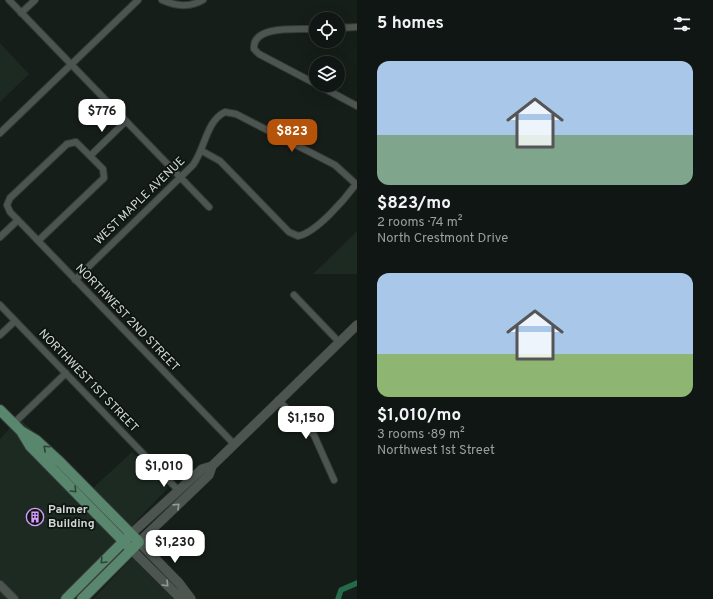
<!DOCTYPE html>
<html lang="en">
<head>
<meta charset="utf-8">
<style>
  :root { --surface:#101613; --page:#191f1c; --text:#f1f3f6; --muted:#9c9fa0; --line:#303533; --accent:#b45309 }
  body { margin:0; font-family:Overpass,sans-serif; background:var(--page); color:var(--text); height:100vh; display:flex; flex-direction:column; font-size:15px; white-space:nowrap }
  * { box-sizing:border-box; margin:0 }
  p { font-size:13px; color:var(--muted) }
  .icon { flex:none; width:22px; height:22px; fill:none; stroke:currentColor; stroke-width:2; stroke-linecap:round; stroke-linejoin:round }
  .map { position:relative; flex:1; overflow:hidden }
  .panel { display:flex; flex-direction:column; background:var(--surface); width:356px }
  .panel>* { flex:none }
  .fabs { position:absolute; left:309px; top:12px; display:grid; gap:8px }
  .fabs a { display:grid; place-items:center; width:36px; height:36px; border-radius:50%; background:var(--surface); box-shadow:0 4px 16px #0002,0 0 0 1px var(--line); font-size:20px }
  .price { position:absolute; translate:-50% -34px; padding:0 9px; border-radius:8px; background:#fff; color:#222; font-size:13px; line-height:26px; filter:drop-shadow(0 1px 2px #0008) }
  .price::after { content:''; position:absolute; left:50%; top:24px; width:12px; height:9px; margin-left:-6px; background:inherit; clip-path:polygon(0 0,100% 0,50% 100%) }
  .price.current { background:var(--accent); color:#fff }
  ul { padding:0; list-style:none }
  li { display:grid; align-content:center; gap:8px; height:212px; padding:0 20px }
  li span { display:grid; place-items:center; height:124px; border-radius:12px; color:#555 }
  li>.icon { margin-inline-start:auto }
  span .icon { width:72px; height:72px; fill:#fffc; stroke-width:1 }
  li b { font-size:17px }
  h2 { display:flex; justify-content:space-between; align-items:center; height:48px; padding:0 20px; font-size:17px }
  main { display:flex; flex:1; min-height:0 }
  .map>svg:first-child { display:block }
  .built { fill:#1c2a22 }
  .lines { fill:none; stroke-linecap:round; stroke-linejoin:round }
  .canal { stroke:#246c49; stroke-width:5.5 }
  .minor-casing { stroke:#353a37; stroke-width:8 }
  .tertiary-casing { stroke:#353a37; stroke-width:10 }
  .secondary-casing { stroke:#353a37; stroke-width:10 }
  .primary-casing { stroke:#353a37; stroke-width:12 }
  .minor { stroke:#4d5550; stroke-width:6 }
  .tertiary { stroke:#4d5550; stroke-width:8 }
  .secondary { stroke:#4d5550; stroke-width:9 }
  .primary { stroke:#59876d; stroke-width:10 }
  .oneway { stroke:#2c4335 }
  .oneway2 { stroke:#969c99 }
  .labels { text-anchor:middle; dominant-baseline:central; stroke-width:3.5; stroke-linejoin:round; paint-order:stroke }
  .street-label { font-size:12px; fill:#d2d7d4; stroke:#0e1510 }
  .poi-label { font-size:12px; font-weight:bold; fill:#d2d7d4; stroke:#0e1510; text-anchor:start }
</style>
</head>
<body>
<main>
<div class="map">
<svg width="357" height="599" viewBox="0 0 357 599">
  <rect width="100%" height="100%" fill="#161e19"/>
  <path class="built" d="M0,43L29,74L0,102Z
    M357,231V274H313Z
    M19,418L93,488L132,452L168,488L61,599H0V439Z
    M133,557L174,599H93Z"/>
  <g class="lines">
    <path class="canal" d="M338,599L341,590L357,583"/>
    <defs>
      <path id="minor" d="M9,0L209,207
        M162,0C176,6 189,8 203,0
        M21,13L35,0
        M338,28L357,27
        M316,29C300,30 252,24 254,49L259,54L316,84
        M318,85L357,106
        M0,133L138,0
        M202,151L220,161L289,232L298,236C316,233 345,199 356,184
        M90,156L125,122
        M0,237L18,220
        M38,241L104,178L103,169L76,142L67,144L10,198L7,205L10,212L18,220L234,444
        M75,280L193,165C205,149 206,121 225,112L236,114L335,165L357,185
        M294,295L339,342
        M0,305L178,490
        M0,335L15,321
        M278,400L314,435L334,480
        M13,424L66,373"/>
      <path id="tertiary" d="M0,585L14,599"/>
      <path id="secondary" d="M131,534L202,469L212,466L357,325
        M131,549L181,599
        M191,599L179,583L139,542L209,475L212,466"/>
      <path id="primary" d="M0,410L21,431L30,446L131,549
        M21,431L36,440L60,462L139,542L82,599
        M66,599L128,537"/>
    </defs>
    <use href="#minor" class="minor-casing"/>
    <use href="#tertiary" class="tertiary-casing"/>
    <use href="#secondary" class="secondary-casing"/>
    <use href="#primary" class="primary-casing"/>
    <use href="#minor" class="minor"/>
    <use href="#tertiary" class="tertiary"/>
    <use href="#secondary" class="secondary"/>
    <use href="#primary" class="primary"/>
  </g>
  <defs><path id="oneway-chevron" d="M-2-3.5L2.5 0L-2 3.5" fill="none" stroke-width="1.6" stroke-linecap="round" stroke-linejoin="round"/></defs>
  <g class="oneway">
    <use href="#oneway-chevron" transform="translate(46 448) rotate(-137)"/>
    <use href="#oneway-chevron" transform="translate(74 490) rotate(45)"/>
    <use href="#oneway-chevron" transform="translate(103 561) rotate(134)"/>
  </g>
  <g class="oneway2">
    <use href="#oneway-chevron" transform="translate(177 506) rotate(-44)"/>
    <use href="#oneway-chevron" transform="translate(166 584) rotate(45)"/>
  </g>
  <defs>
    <symbol id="building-ring" viewBox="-11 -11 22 22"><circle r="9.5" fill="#0e1510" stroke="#d49cfb" stroke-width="1.5"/><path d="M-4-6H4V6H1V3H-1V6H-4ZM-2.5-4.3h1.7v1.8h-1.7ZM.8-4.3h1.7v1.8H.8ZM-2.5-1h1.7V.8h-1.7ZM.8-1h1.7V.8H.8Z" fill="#d49cfb"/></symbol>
  </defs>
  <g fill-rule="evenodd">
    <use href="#building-ring" x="25" y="507" width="20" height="20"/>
  </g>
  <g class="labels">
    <g class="street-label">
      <text transform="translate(140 201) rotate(-44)">WEST MAPLE AVENUE</text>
      <text transform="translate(127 318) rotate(46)">NORTHWEST 2ND STREET</text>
      <text transform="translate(88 381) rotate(46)">NORTHWEST 1ST STREET</text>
    </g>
    <g class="poi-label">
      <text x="48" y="510">Palmer<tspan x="48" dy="14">Building</tspan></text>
    </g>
  </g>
</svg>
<div class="fabs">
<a><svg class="icon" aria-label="locate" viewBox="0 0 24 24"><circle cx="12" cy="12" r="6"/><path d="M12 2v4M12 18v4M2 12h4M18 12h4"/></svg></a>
<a><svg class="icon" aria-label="layers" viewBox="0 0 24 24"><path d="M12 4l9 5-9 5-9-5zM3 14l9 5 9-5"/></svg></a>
</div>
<b class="price" style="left:102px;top:133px">$776</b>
<b class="price current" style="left:292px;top:153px">$823</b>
<b class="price" style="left:306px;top:440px">$1,150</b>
<b class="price" style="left:164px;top:488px">$1,010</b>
<b class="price" style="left:175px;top:564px">$1,230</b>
</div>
<section class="panel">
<h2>5 homes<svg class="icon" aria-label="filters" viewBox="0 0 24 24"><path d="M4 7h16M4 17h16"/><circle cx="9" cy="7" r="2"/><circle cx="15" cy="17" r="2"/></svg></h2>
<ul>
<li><span style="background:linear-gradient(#a9c7e8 60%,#7fa58c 0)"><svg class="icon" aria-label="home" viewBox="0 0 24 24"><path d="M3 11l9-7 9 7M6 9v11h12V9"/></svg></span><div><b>$823/mo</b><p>2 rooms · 74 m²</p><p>North Crestmont Drive</p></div></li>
<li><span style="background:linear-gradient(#a9c7e8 65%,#8fb573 0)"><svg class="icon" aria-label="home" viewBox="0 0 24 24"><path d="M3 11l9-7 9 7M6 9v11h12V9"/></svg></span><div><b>$1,010/mo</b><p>3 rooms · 89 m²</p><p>Northwest 1st Street</p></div></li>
</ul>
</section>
</main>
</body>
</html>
